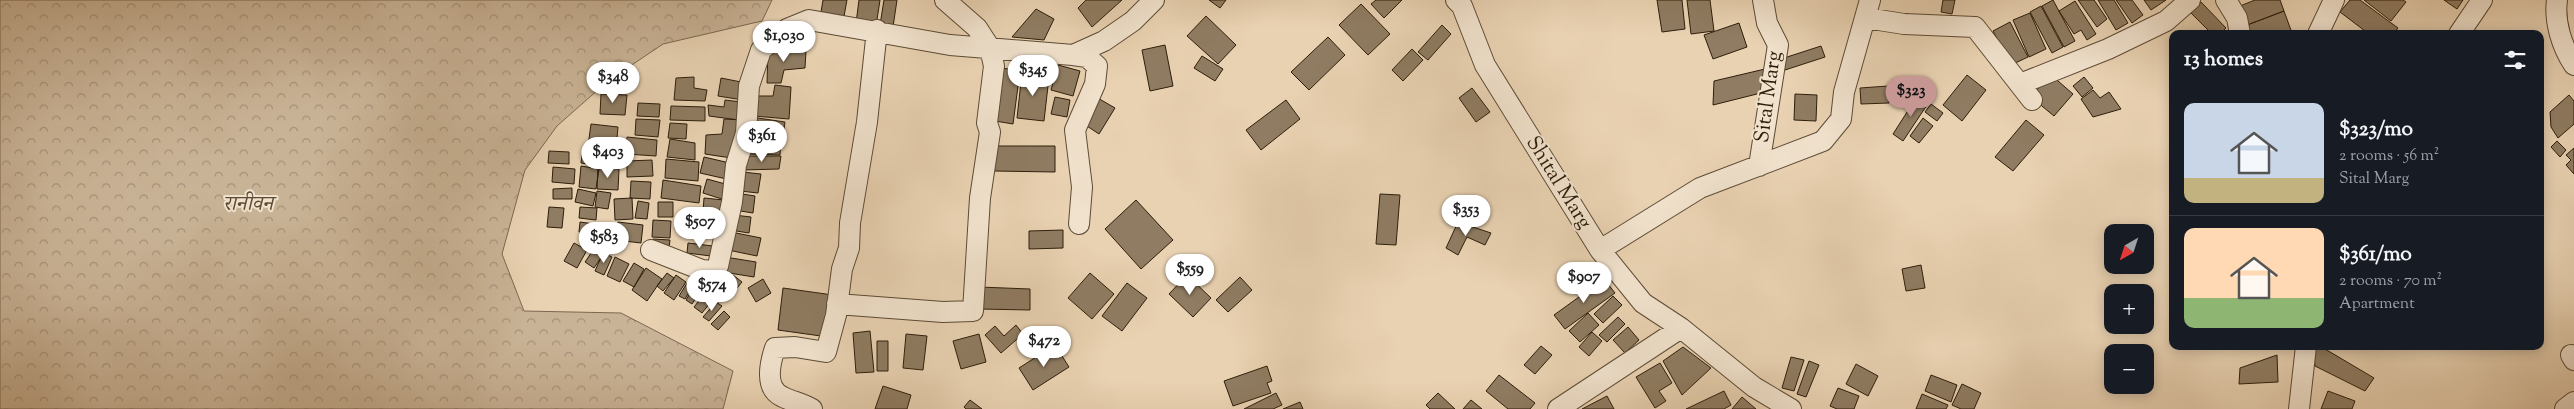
<!DOCTYPE html>
<html lang="en">
<head>
<meta charset="utf-8">
<style>
  :root { --surface:#171b24; --page:#20242c; --text:#f1f3f6; --muted:#9ea1a6; --line:#363941; --accent:#c59692 }
  body { margin:0; font-family:"Sorts Mill Goudy","Noto Serif Devanagari",serif; background:var(--page); color:var(--text); height:100vh; display:flex; flex-direction:column; font-size:19px; white-space:nowrap }
  * { box-sizing:border-box; margin:0 }
  p { font-size:16px; color:var(--muted) }
  .icon { flex:none; width:28px; height:28px; fill:none; stroke:currentColor; stroke-width:2; stroke-linecap:round; stroke-linejoin:round }
  .map { position:relative; flex:1; overflow:hidden }
  .details { position:absolute; left:2169px; top:30px; width:375px; height:320px; display:flex; flex-direction:column; background:var(--surface); border-radius:10px; box-shadow:0 2px 12px #0003 }
  .details>* { flex:none }
  .needle { width:32px; rotate:219deg }
  .fabs { position:absolute; left:2104px; top:224px; display:grid; gap:10px }
  .fabs a { display:grid; place-items:center; width:50px; height:50px; border-radius:10px; background:var(--surface); box-shadow:0 2px 12px #0003; font-size:25px }
  .price { position:absolute; translate:-50% -42px; padding:0 11px; border-radius:18px; background:#fff; color:#222; font-size:16px; line-height:32px; filter:drop-shadow(0 1px 2px #0008) }
  .price::after { content:''; position:absolute; left:50%; top:30px; width:15px; height:11px; margin-left:-8px; background:inherit; clip-path:polygon(0 0,100% 0,50% 100%) }
  .price.selected { background:var(--accent); color:#111 }
  ul { padding:0; list-style:none }
  li { display:flex; align-items:center; gap:15px; height:125px; padding:0 15px }
  li+li { border-top:1px solid var(--line) }
  li span { display:grid; place-items:center; flex:none; width:140px; height:100px; border-radius:10px; color:#555 }
  li>.icon { margin-inline-start:auto }
  span .icon { width:60px; height:60px; fill:#fffc; stroke-width:1 }
  li b { font-size:21px }
  h2 { display:flex; justify-content:space-between; align-items:center; height:60px; padding:0 15px; font-size:21px }
  .map>svg:first-child { display:block }
  .forest { fill:url(#forest-crowns); stroke:#7b6850 }
  .building { fill:#8f7c62; stroke:#2d1e0b }
  .lines { fill:none; stroke-linecap:round; stroke-linejoin:round }
  .minor-casing { stroke:#5c4b35; stroke-width:22 }
  .minor { stroke:#f1e2cd; stroke-width:20 }
  .labels { text-anchor:middle; dominant-baseline:central; stroke-width:4; stroke-linejoin:round; paint-order:stroke }
  .street-label { font-size:21px; fill:#2d1e0b; stroke:#f1e2cd }
  .park-label { font-size:21px; font-style:italic; fill:#5c4b35; stroke:#f1e2cd }
</style>
</head>
<body>
<div class="map">
<svg width="2574" height="409" viewBox="0 0 2574 409">
  <defs>
    <pattern id="forest-crowns" width="20" height="18" patternUnits="userSpaceOnUse" patternTransform="scale(1.25)"><rect width="20" height="18" fill="#c9b396"/><path d="M2 6a3 3 0 1 1 6 0M12 15a3 3 0 1 1 6 0" fill="none" stroke="#a49179"/></pattern>
  </defs>
  <rect width="100%" height="100%" fill="#e9d2b2"/>
  <filter id="stains"><feTurbulence type="fractalNoise" baseFrequency=".004" numOctaves="4"/><feColorMatrix values="0 0 0 0 .2 0 0 0 0 .09 0 0 0 0 .02 0 0 0 .5 -.17"/></filter>
  <radialGradient id="worn" r=".72"><stop offset=".6" stop-color="#630" stop-opacity="0"/><stop offset="1" stop-color="#630" stop-opacity=".3"/></radialGradient>
  <path class="forest" d="M0,0H772L762,21L663,44L608,81L557,126L525,170L502,254L524,311L621,313L733,371L723,409H0Z"/>
  <path class="building" d="M823,0H847L844,16L821,12Z
    M859,0H880L876,26L856,23Z
    M884,0H897L893,27L880,25Z
    M1086,0H1122L1092,27L1078,8Z
    M1209,0H1226L1220,8Z
    M1376,0H1402L1384,18L1371,4Z
    M1657,0H1682L1685,29L1662,32Z
    M1687,0H1710L1714,31L1691,34Z
    M1943,0H1955L1952,14L1941,12Z
    M2053,0L2075,41L2064,47L2042,6Z
    M2078,0H2094L2107,19L2097,27Z
    M2098,0H2114L2128,23L2116,30Z
    M2116,0H2132L2143,15L2132,23Z
    M2144,0H2166L2151,10Z
    M2255,0H2280L2284,11L2242,27L2235,8Z
    M2350,0H2360L2398,28L2393,34H2369L2340,12Z
    M2364,0H2403L2406,2L2391,21Z
    M2444,0H2463L2457,9Z
    M2075,1L2096,34L2087,40L2081,30L2074,34L2059,11Z
    M2201,2L2226,28L2220,34H2212L2191,13Z
    M1361,4L1390,34L1368,55L1339,25Z
    M2041,6L2063,47L2052,53L2030,12Z
    M1036,9L1054,19L1044,40L1012,37Z
    M2284,11L2292,33L2245,34L2242,27Z
    M2030,13L2046,49L2029,57L2013,20Z
    M1206,16L1236,45L1218,64L1187,36Z
    M2010,22L2028,57L2011,65L1993,31Z
    M1739,23L1747,47L1713,59L1704,35Z
    M1442,25L1451,34L1428,60L1418,52Z
    M1328,37L1345,55L1309,90L1291,72Z
    M1165,45L1173,86L1150,91L1142,50Z
    M1821,46L1825,57L1785,70L1781,59Z
    M768,49L806,50L805,68L784,70L781,83H767Z
    M1412,49L1423,60L1403,81L1392,70Z
    M1202,56L1223,69L1215,81L1194,68Z
    M1058,65L1080,71L1073,96L1051,90Z
    M996,67L1020,71L1013,124L989,120Z
    M1765,69L1761,93L1713,105L1714,81Z
    M1022,73L1049,77L1044,121L1017,118Z
    M2050,74L2073,94L2054,116L2031,97Z
    M1967,75L1986,90L1962,121L1943,105Z
    M694,77V88L707,90L705,101L674,100L676,78Z
    M2084,77L2093,88L2082,97L2073,86Z
    M721,78L746,83L743,100L718,96Z
    M775,85L791,87L789,119L754,116L756,96H773Z
    M1888,86L1889,103L1861,104L1860,88Z
    M1472,88L1490,112L1476,122L1459,98Z
    M2093,90L2100,98L2109,92L2121,109L2093,117L2081,99Z
    M601,94L627,95L625,115L600,114Z
    M1795,94L1817,95L1816,121L1794,120Z
    M1918,95L1929,102L1903,141L1893,134Z
    M2569,95L2574,101V124L2558,138L2551,127L2550,112Z
    M1055,97L1070,100L1067,117L1051,114Z
    M1096,97L1115,108L1099,134L1081,122Z
    M725,100L741,102L739,120L709,116L708,105L724,107Z
    M1286,100L1300,119L1261,150L1246,130Z
    M638,103L660,104L659,117L637,116Z
    M1931,104L1943,113L1937,121L1925,112Z
    M671,106L705,107V121L670,120Z
    M751,117L785,122L783,137L749,133Z
    M1923,118L1933,126L1919,143L1910,136Z
    M636,119L660,120L658,137L635,135Z
    M724,119L742,120L738,159L705,154L706,135L722,134Z
    M2026,120L2044,135L2013,171L1995,157Z
    M670,123L687,124L686,139L668,138Z
    M591,124L618,127L616,149L588,146Z
    M627,137L657,140L656,156L626,154Z
    M747,138L781,140L780,155L746,154Z
    M670,139L695,143V160L667,157Z
    M2557,141L2566,150L2560,157L2551,147Z
    M994,146H1055V172L994,171Z
    M583,148L603,150L601,166L581,163Z
    M2574,148V174L2566,165L2571,160L2566,155Z
    M549,151L569,152V164L548,163Z
    M745,156H781L779,169L743,170Z
    M704,157L734,164L731,180L700,173Z
    M666,159L699,162L698,181L665,178Z
    M652,160L653,176L627,177V161Z
    M581,166L599,169L596,189L579,187Z
    M553,167L575,169L574,184L552,182Z
    M598,167L619,169L618,190L597,189Z
    M742,172L761,174L758,193L740,191Z
    M707,179L729,185L725,200L703,193Z
    M663,180L701,186L699,203L661,198Z
    M631,181L651,182L650,199L630,198Z
    M572,188V199H553V189Z
    M578,189L596,193L593,206L575,202Z
    M597,191L611,193L608,209L595,207Z
    M736,193L755,196L753,213L734,210Z
    M1380,194L1400,195L1396,245L1376,244Z
    M632,198L633,219L615,220L614,199Z
    M704,198L724,200L723,214L703,212Z
    M1136,200L1173,240L1141,269L1105,229Z
    M638,201L649,203L647,219L635,218Z
    M658,202H673V217H658Z
    M549,207L564,208L562,228L547,227Z
    M580,207L597,208L596,220L579,218Z
    M677,215L707,220L704,234L675,229Z
    M734,215L751,217L749,233L730,230Z
    M713,216L723,221L717,237L707,233Z
    M653,220L671,221L670,238L652,237Z
    M580,222L608,226L607,237L579,232Z
    M618,222L643,225L641,243L616,240Z
    M1458,222L1491,233L1485,245L1467,237L1458,255L1446,248Z
    M1063,230V248L1029,249V231Z
    M731,232L761,238L757,256L728,250Z
    M653,239L670,240L669,248L653,247Z
    M574,243L587,250L577,268L564,261Z
    M688,243L713,246L711,256L687,253Z
    M594,249L603,255L594,268L585,262Z
    M603,253L612,257L604,275L595,271Z
    M615,257L629,264L620,282L607,276Z
    M725,257L756,262L754,277L723,272Z
    M634,263L644,269L634,287L623,281Z
    M1921,265L1925,288L1906,291L1902,269Z
    M646,268L662,279L647,301L632,290Z
    M667,273L674,278L663,291L657,286Z
    M1090,273L1114,294L1092,319L1068,298Z
    M676,275L686,282L674,300L664,293Z
    M733,275L742,282L733,293L724,286Z
    M1187,275L1211,298L1193,317L1169,294Z
    M1240,277L1252,290L1228,312L1216,300Z
    M763,279L771,293L756,302L748,288Z
    M1604,279L1615,293L1565,329L1554,315Z
    M687,283L693,286L685,299L679,296Z
    M1127,283L1147,298L1122,331L1102,316Z
    M694,287L701,290L692,304L686,300Z
    M979,287L1030,289V310L979,309Z
    M783,288L833,295L828,337L778,330Z
    M706,292L714,298L702,313L694,307Z
    M1613,296L1622,305L1603,323L1594,314Z
    M716,302L722,306L709,321L703,317Z
    M724,311L730,317L718,330L711,324Z
    M1588,313L1599,325L1580,342L1569,331Z
    M1618,317L1625,324L1607,342L1599,335Z
    M1016,325L1023,334L1001,353L985,335L995,326L1004,336Z
    M1628,327L1639,340L1625,353L1613,340Z
    M870,331L874,372L856,373L853,333Z
    M1592,332L1602,341L1589,356L1579,347Z
    M906,334L927,336L923,370L903,368Z
    M979,334L986,362L961,369L953,341Z
    M877,341H888V371H877Z
    M1055,345L1069,367L1033,390L1019,368Z
    M1541,346L1552,355L1535,374L1524,365Z
    M2313,346H2320L2374,378L2365,391L2315,366Z
    M1683,347L1711,368L1682,395L1663,361Z
    M2277,355L2278,382L2239,384L2240,368Z
    M1791,357L1804,360L1794,391L1782,388Z
    M1809,361L1819,365L1806,397L1797,394Z
    M1660,363L1672,383L1659,391L1666,401L1655,408L1636,377Z
    M1856,364L1878,376L1868,396L1846,384Z
    M1267,366L1272,381L1267,383L1271,393L1233,406L1224,381Z
    M1499,375L1535,403L1530,409H1508L1486,391Z
    M1931,375L1957,385L1951,402L1925,391Z
    M1962,384L1981,393L1974,409H1961L1952,405Z
    M883,386L911,395L907,409H875Z
    M1838,388L1859,396L1854,409H1837L1830,406Z
    M1724,391L1731,405L1724,409H1686Z
    M2328,391L2355,401L2352,409H2321Z
    M1276,393L1282,405L1273,409H1244Z
    M1438,393L1455,409H1430L1426,405Z
    M1922,394L1948,405L1946,409H1916Z
    M1607,396L1614,409H1582Z
    M1742,397L1756,409H1732Z
    M970,400L982,409H966L964,407Z
    M1471,400L1482,409H1463Z
    M1300,402L1303,409H1283Z"/>
  <g class="lines">
    <defs>
      <path id="minor" d="M1456,0L1462,6L1485,65L1600,250L1643,303L1681,328L1754,387L1791,409
        M2226,0L2237,18L2240,34
        M2557,0C2554,22 2562,47 2574,65
        M1866,18L1904,24L1975,27L2032,100
        M2318,34L2334,0
        M2459,34L2482,0
        M1073,55L1087,57L1097,66L1095,84L1075,130L1082,187L1079,224
        M2020,84L2108,49L2166,21L2190,0
        M1759,166L1778,45L1767,23L1763,0
        M651,250L702,270L713,271L718,266L732,202L736,165L746,133L749,86L761,50L787,29L809,20L950,45L1073,55L1104,41L1133,21L1154,0
        M1600,250L1700,188L1823,141L1841,119L1844,92L1870,0
        M837,304L943,312L973,311L980,198L990,132L987,123L994,66L990,48L977,28L945,0
        M2571,355L2574,360
        M812,409C802,403 793,402 783,397C764,389 770,363 775,348L795,347L826,352L836,315L842,269L849,248L850,223L867,122L877,30
        M1558,409L1681,328
        M2299,409L2306,346
        M2565,409L2574,402"/>
    </defs>
    <use href="#minor" class="minor-casing"/>
    <use href="#minor" class="minor"/>
  </g>
  <g class="labels">
    <g class="street-label">
      <text transform="translate(1769 97) rotate(-82)">Sital Marg</text>
      <text transform="translate(1558 183) rotate(58)">Shital Marg</text>
    </g>
    <g class="park-label">
      <text x="248" y="205">रानीवन</text>
    </g>
  </g>
  <rect width="100%" height="100%" filter="url(#stains)"/>
  <rect width="100%" height="100%" fill="url(#worn)"/>
</svg>
<div class="fabs">
<a><svg class="needle" viewBox="-14 -14 28 28"><path d="M0-13l5 13h-10z" fill="#e53935"/><path d="M0 13l5-13h-10z" fill="#9ea1a6"/></svg></a>
<a>+</a>
<a>−</a>
</div>
<b class="price" style="left:784px;top:63px">$1,030</b>
<b class="price" style="left:1033px;top:97px">$345</b>
<b class="price" style="left:613px;top:104px">$348</b>
<b class="price selected" style="left:1911px;top:118px">$323</b>
<b class="price" style="left:762px;top:163px">$361</b>
<b class="price" style="left:608px;top:179px">$403</b>
<b class="price" style="left:1466px;top:237px">$353</b>
<b class="price" style="left:700px;top:249px">$507</b>
<b class="price" style="left:604px;top:264px">$583</b>
<b class="price" style="left:1190px;top:296px">$559</b>
<b class="price" style="left:1584px;top:304px">$907</b>
<b class="price" style="left:712px;top:312px">$574</b>
<b class="price" style="left:1044px;top:368px">$472</b>
<section class="details">
<h2>13 homes<svg class="icon" aria-label="filters" viewBox="0 0 24 24"><path d="M4 7h16M4 17h16"/><circle cx="9" cy="7" r="2"/><circle cx="15" cy="17" r="2"/></svg></h2>
<ul>
<li><span style="background:linear-gradient(#c9d6e8 75%,#c2b280 0)"><svg class="icon" aria-label="home" viewBox="0 0 24 24"><path d="M3 11l9-7 9 7M6 9v11h12V9"/></svg></span><div><b>$323/mo</b><p>2 rooms · 56 m²</p><p>Sital Marg</p></div></li>
<li><span style="background:linear-gradient(#ffd9b3 70%,#8fb573 0)"><svg class="icon" aria-label="home" viewBox="0 0 24 24"><path d="M3 11l9-7 9 7M6 9v11h12V9"/></svg></span><div><b>$361/mo</b><p>2 rooms · 70 m²</p><p>Apartment</p></div></li>
</ul>
</section>
</div>
</body>
</html>
